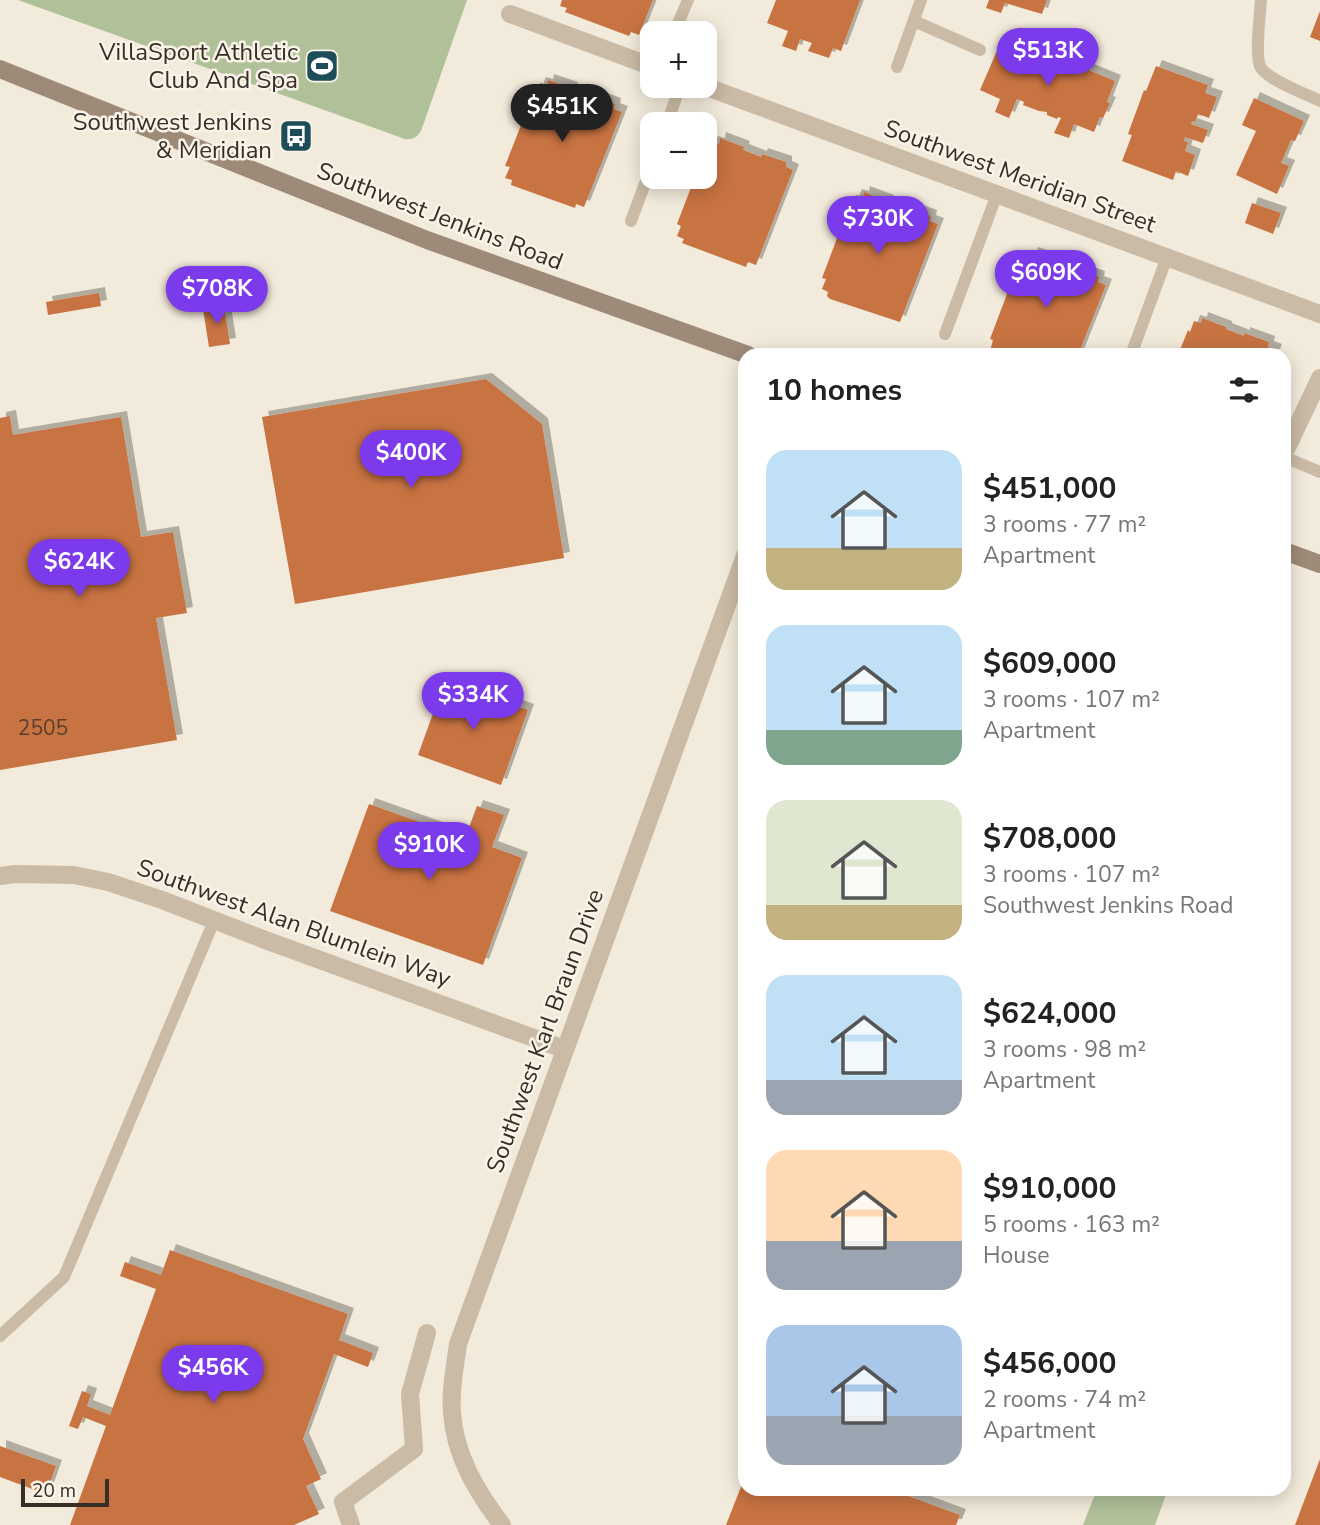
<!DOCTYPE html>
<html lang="en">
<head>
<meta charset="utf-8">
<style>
  :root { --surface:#fff; --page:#f6f6f6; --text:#222; --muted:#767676; --accent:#7c3aed }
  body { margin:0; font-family:"Nunito Sans",sans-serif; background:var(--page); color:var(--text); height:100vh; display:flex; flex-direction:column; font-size:26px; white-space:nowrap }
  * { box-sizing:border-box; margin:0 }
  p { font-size:23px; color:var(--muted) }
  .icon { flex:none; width:38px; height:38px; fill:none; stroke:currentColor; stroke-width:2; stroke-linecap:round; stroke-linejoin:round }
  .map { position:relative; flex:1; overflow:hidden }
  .panel { position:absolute; left:738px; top:348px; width:553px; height:1148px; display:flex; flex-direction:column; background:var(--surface); border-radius:21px; box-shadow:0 4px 18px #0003 }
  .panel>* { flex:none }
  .controls { position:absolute; left:640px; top:21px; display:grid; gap:14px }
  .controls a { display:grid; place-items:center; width:77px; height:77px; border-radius:14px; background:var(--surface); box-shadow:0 4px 18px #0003; font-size:35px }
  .scale { position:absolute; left:21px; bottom:18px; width:88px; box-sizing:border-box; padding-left:7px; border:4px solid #362e27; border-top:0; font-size:19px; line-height:24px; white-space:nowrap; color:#362e27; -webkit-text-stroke:5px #faf3e7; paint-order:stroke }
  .price { position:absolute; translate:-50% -60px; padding:0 16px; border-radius:24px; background:var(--accent); color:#fff; font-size:23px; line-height:46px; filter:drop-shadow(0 2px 4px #0008) }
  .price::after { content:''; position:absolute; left:50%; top:42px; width:21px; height:16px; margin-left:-10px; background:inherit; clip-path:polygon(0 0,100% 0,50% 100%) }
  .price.current { background:#222; color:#fff }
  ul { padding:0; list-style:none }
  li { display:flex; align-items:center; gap:21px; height:175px; padding:0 28px }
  li span { display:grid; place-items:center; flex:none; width:196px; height:140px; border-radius:21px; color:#555 }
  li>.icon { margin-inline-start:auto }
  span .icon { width:84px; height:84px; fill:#fffc; stroke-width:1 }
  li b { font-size:30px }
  h2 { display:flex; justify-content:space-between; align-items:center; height:84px; padding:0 28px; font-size:30px }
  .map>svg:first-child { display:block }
  .green { fill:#b0c19a }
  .building { fill:#c87343; filter:url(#shadow) }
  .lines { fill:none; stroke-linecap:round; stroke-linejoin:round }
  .service { stroke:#cabba6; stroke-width:12 }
  .pedestrian { stroke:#cabba6; stroke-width:18 }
  .minor { stroke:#cabba6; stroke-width:18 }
  .secondary { stroke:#9e8a78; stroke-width:18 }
  .labels { text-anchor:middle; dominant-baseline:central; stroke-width:5; stroke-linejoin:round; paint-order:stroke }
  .number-label { font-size:21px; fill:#5a3f2e }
  .poi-label { font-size:24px; fill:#362e27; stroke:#faf3e7; text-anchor:end }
  .street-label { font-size:24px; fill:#362e27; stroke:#faf3e7 }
</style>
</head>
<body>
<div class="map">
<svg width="1320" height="1525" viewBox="0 0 1320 1525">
  <defs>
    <filter id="shadow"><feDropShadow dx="6" dy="-6" stdDeviation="0" flood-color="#0004"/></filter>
  </defs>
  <rect width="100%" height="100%" fill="#f2eada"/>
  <path class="green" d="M18,0H467L421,131C417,137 413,140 405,139Z
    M1097,1489H1168L1155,1525H1083Z"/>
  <path class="building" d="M562,0H653L639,35L631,32L629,36L565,12L567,8L560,6Z
    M776,0H860L841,51L833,48L829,58L808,51L812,43L800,39L796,51L782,46L788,31L767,23Z
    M989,0H1047L1042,14L1005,3L1001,13L986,8Z
    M1320,11V41L1310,37Z
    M1002,39L1052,61L1054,56L1115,81L1107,102L1110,103L1103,118L1100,117L1094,132L1074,124L1069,138L1054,133L1061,118L1058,117L1057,119L1047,115V112L1039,111L1023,105L1024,102L1017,99L1009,118L995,112L1000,99L980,90Z
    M1156,66L1208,85L1205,93L1217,97L1209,118L1198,114L1195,122L1192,121L1191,124L1208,130L1203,143L1185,137L1184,141L1188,142L1185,151L1195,155L1188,176L1176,171L1173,180L1122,161L1132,135L1128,134L1144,90L1146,91Z
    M548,80L572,88V91L590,98V95L615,104L614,109L622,112L584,207L576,204L575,208L511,185L512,180L505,178L510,167L505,166L534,92L536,93L540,83L547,85Z
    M1254,98L1304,121L1295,141L1291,140L1281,163L1289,166L1277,194L1236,175L1256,131L1242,125Z
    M720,138L744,147L743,150L761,157L762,154L786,162V167L793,170L756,265L748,262L746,267L682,243L684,239L677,236L681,226L677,224L695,177H705V151L707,152L712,142L719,144Z
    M864,192L888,201V203L906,210V207L931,216L930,221L938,224L900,322L830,299L827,296L828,292L822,289L826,279L822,278L850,204L851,206L856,195L863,197Z
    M1252,203L1281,213L1273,234L1245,223Z
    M1032,253L1057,261L1056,264L1074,271V268L1099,277L1098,282L1106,285L1078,355H995L996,353L990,351L993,340L990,339L1018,265L1020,267L1024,256L1031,259Z
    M99,293L101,306L48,315L46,302Z
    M224,306L230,344L209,347L203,309Z
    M1202,318L1226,327V329L1244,336V333L1269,342L1268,347L1276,350L1274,355H1178L1188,330L1190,332L1194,321L1201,323Z
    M486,379L542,424L564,558L295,604L262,417Z
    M10,416L13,435L121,417L141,537L173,532L187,613L156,618L177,740L0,770V418Z
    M445,680L528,710L501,785L418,755Z
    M369,804L465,838L477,806L504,815L492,847L522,858L483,965L330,911Z
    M170,1250L348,1314L339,1340L373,1353L368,1367L334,1354L303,1439L321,1479L306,1486L319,1514L294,1525H70L106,1426L83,1417L78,1429L69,1426L82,1391L91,1394L87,1406L110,1415L156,1289L120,1276L125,1262L161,1275Z
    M0,1446L56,1466L46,1494L0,1477Z
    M1320,1459V1525H1295Z
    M746,1474V1489H889L960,1515L956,1525H726Z"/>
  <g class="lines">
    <path class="service" d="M1261,0C1260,15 1255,53 1260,66C1265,79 1306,94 1320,101
      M914,21L980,50
      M674,33L688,0
      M897,67L921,0
      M667,124L680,86
      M631,221L653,162
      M945,334L997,194
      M1131,355L1167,257
      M1284,457L1320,472
      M0,1336L64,1277L214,921"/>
    <path class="pedestrian" d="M351,1525L343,1502L414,1449L410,1394L427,1333"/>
    <path class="minor" d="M510,14L653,67
      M704,86L1320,314
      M1284,454L1320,378
      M0,876L15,874L74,875L108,882L162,900L268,941L564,1049
      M502,1525C477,1492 455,1456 452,1413C450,1390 455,1367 458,1344L746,553"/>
    <path class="secondary" d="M0,69L427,240L748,355
      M1284,551L1320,564"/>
  </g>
  <defs>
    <symbol id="stadium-square" viewBox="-11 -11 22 22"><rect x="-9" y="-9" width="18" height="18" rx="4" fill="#1c4d58" stroke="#faf3e7"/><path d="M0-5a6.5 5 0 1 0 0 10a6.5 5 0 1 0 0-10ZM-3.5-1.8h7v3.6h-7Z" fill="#fff"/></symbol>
    <symbol id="bus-square" viewBox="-11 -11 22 22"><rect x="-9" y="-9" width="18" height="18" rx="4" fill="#1c4d58" stroke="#faf3e7"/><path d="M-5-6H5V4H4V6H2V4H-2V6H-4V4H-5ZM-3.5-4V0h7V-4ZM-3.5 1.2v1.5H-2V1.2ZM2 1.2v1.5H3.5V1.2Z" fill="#fff"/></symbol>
  </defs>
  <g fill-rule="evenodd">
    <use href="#stadium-square" x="303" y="47" width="38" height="38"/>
    <use href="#bus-square" x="277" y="117" width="38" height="38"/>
  </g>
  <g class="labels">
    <g class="number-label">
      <text x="43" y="728">2505</text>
    </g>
    <g class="poi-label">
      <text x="298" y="52">VillaSport Athletic<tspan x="298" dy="28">Club And Spa</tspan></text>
      <text x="272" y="122">Southwest Jenkins<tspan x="272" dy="28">&amp; Meridian</tspan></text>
    </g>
    <g class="street-label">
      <text transform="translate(1020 176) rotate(20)">Southwest Meridian Street</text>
      <text transform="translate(440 216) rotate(21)">Southwest Jenkins Road</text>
      <text transform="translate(294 923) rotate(20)">Southwest Alan Blumlein Way</text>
      <text transform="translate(545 1031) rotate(-70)">Southwest Karl Braun Drive</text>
    </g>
  </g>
</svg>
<div class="controls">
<a>+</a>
<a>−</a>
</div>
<div class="scale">20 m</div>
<b class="price" style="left:1048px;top:88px">$513K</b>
<b class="price current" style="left:562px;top:144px">$451K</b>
<b class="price" style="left:878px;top:256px">$730K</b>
<b class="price" style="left:1046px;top:310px">$609K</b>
<b class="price" style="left:217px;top:326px">$708K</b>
<b class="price" style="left:411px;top:490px">$400K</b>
<b class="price" style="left:79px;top:599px">$624K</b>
<b class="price" style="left:473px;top:732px">$334K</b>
<b class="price" style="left:429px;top:882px">$910K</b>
<b class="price" style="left:213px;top:1405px">$456K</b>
<section class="panel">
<h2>10 homes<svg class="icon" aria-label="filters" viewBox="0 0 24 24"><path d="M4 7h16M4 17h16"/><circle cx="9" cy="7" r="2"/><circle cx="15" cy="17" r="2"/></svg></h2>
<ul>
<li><span style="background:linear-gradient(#bfe0f5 70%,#c2b280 0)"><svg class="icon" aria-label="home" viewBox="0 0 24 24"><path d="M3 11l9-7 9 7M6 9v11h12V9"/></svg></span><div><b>$451,000</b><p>3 rooms · 77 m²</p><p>Apartment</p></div></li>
<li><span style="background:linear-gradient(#bfe0f5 75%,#7fa58c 0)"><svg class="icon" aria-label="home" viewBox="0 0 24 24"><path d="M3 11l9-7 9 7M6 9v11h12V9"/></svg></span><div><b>$609,000</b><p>3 rooms · 107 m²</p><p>Apartment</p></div></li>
<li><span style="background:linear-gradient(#dfe7d0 75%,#c2b280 0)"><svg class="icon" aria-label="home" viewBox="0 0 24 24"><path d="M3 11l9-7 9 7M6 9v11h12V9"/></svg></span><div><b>$708,000</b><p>3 rooms · 107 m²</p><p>Southwest Jenkins Road</p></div></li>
<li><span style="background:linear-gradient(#bfe0f5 75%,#9aa5b1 0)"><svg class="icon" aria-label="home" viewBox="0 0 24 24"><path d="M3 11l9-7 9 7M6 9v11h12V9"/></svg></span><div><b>$624,000</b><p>3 rooms · 98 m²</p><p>Apartment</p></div></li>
<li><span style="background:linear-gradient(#ffd9b3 65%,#9aa5b1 0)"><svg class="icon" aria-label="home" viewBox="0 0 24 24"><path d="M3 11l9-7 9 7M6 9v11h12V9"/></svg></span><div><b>$910,000</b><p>5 rooms · 163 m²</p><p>House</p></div></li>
<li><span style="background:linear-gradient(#a9c7e8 65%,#9aa5b1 0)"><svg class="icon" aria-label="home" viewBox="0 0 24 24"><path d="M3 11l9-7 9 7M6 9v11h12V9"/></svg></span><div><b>$456,000</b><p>2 rooms · 74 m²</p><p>Apartment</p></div></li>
</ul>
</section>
</div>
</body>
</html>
